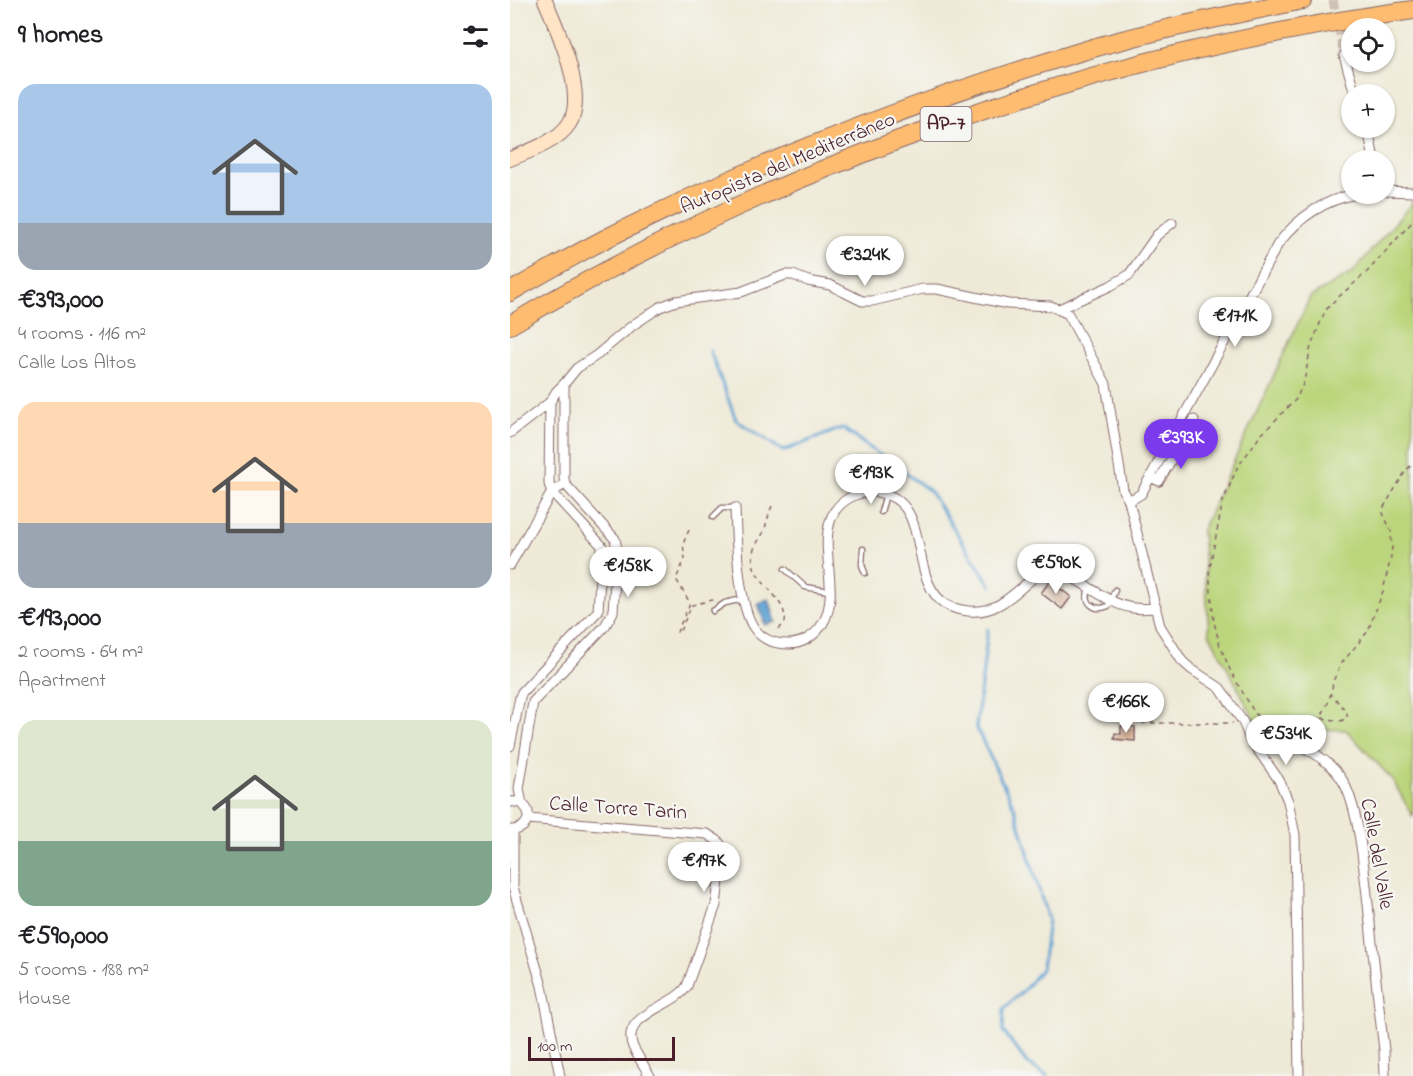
<!DOCTYPE html>
<html lang="en">
<head>
<meta charset="utf-8">
<style>
  :root { --surface:#fff; --page:#f6f6f6; --text:#202124; --muted:#757577; --accent:#7c3aed }
  body { margin:0; font-family:"Indie Flower",sans-serif; background:var(--page); color:var(--text); height:100vh; display:flex; flex-direction:column; font-size:22px; white-space:nowrap }
  * { box-sizing:border-box; margin:0 }
  p { font-size:20px; color:var(--muted) }
  .icon { flex:none; width:33px; height:33px; fill:none; stroke:currentColor; stroke-width:2; stroke-linecap:round; stroke-linejoin:round }
  .map { position:relative; flex:1; overflow:hidden }
  .sheet { display:flex; flex-direction:column; background:var(--surface); width:510px }
  .sheet>* { flex:none }
  .tools { position:absolute; left:831px; top:18px; display:grid; gap:12px }
  .tools a { display:grid; place-items:center; width:54px; height:54px; border-radius:50%; background:var(--surface); box-shadow:0 2px 4px #0004; font-size:30px }
  .scale { position:absolute; left:18px; bottom:15px; width:147px; box-sizing:border-box; padding-left:6px; border:3px solid #4a1f2b; border-top:0; font-size:16px; line-height:21px; white-space:nowrap; color:#4a1f2b; -webkit-text-stroke:4px #f6f6f2; paint-order:stroke }
  .price { position:absolute; translate:-50% -51px; padding:0 14px; border-radius:21px; background:#fff; color:#222; font-size:20px; line-height:39px; filter:drop-shadow(0 2px 3px #0008) }
  .price::after { content:''; position:absolute; left:50%; top:36px; width:18px; height:14px; margin-left:-9px; background:inherit; clip-path:polygon(0 0,100% 0,50% 100%) }
  .price.current { background:var(--accent); color:#fff }
  ul { padding:0; list-style:none }
  li { display:grid; align-content:center; gap:12px; height:318px; padding:0 18px }
  li span { display:grid; place-items:center; height:186px; border-radius:18px; color:#555 }
  li>.icon { margin-inline-start:auto }
  span .icon { width:108px; height:108px; fill:#fffc; stroke-width:1 }
  li b { font-size:26px }
  h2 { display:flex; justify-content:space-between; align-items:center; height:72px; padding:0 18px; font-size:26px }
  main { display:flex; flex:1; min-height:0 }
  .map>svg:first-child { display:block }
  .green { fill:#bbd57b; stroke:#827a53; stroke-width:1.5 }
  .water { fill:#5fa0d2; stroke:#54607e; stroke-width:1.5 }
  .lines { fill:none; stroke-linecap:round; stroke-linejoin:round }
  .stream { stroke:#5fa0d2; stroke-width:3 }
  .building { fill:#cc9b7d }
  .street-tunnel { stroke:#cec1b5; stroke-width:9; stroke-dasharray:9 4.5; stroke-linecap:butt }
  .lane-casing { stroke:#846667; stroke-width:7 }
  .street-casing { stroke:#846667; stroke-width:11 }
  .secondary-casing { stroke:#846667; stroke-width:16 }
  .highway-casing { stroke:#846667; stroke-width:20 }
  .path { stroke:#846667; stroke-width:1.5; stroke-dasharray:4.5 4.5; stroke-linecap:butt }
  .lane { stroke:#fff; stroke-width:4.5 }
  .street { stroke:#fff; stroke-width:9 }
  .secondary { stroke:#ffe4c6; stroke-width:14 }
  .highway { stroke:#febc70; stroke-width:18 }
  .labels { text-anchor:middle; dominant-baseline:central; stroke-width:4.5; stroke-linejoin:round; paint-order:stroke }
  .shield { fill:#f6f6f2; stroke:#7e6067; stroke-width:1.5 }
  .shield-label { font-size:20px; font-weight:bold; fill:#4a1f2b }
  .street-label { font-size:21px; fill:#4a1f2b; stroke:#f6f6f2 }
</style>
</head>
<body>
<main>
<section class="sheet">
<h2>9 homes<svg class="icon" aria-label="filters" viewBox="0 0 24 24"><path d="M4 7h16M4 17h16"/><circle cx="9" cy="7" r="2"/><circle cx="15" cy="17" r="2"/></svg></h2>
<ul>
<li><span style="background:linear-gradient(#a9c7e8 75%,#9aa5b1 0)"><svg class="icon" aria-label="home" viewBox="0 0 24 24"><path d="M3 11l9-7 9 7M6 9v11h12V9"/></svg></span><div><b>€393,000</b><p>4 rooms · 116 m²</p><p>Calle Los Altos</p></div></li>
<li><span style="background:linear-gradient(#ffd9b3 65%,#9aa5b1 0)"><svg class="icon" aria-label="home" viewBox="0 0 24 24"><path d="M3 11l9-7 9 7M6 9v11h12V9"/></svg></span><div><b>€193,000</b><p>2 rooms · 64 m²</p><p>Apartment</p></div></li>
<li><span style="background:linear-gradient(#dfe7d0 65%,#7fa58c 0)"><svg class="icon" aria-label="home" viewBox="0 0 24 24"><path d="M3 11l9-7 9 7M6 9v11h12V9"/></svg></span><div><b>€590,000</b><p>5 rooms · 188 m²</p><p>House</p></div></li>
</ul>
</section>
<div class="map">
<svg width="903" height="1076" viewBox="0 0 903 1076">
  <rect width="100%" height="100%" fill="#f6f6f2"/>
  <filter id="ink" filterUnits="userSpaceOnUse"><feTurbulence type="fractalNoise" baseFrequency=".0167" numOctaves="2"/><feDisplacementMap in="SourceGraphic" scale="12" xChannelSelector="R" yChannelSelector="G"/><feConvolveMatrix kernelMatrix="1 2 1 2 8 2 1 2 1" color-interpolation-filters="sRGB"/></filter>
  <filter id="wash" filterUnits="userSpaceOnUse"><feTurbulence type="fractalNoise" baseFrequency=".008" numOctaves="4" result="noise"/><feDisplacementMap in="SourceGraphic" scale="24" xChannelSelector="R" yChannelSelector="G"/><feGaussianBlur stdDeviation="1.35" result="paint"/><feColorMatrix in="noise" values="0 0 0 0 0 0 0 0 0 0 0 0 0 0 0 0 0 1.4 0 .05"/><feComposite in="paint" operator="in"/></filter>
  <g filter="url(#wash)">
    <rect width="100%" height="100%" fill="#efead7"/>
    <path class="green" d="M903,202V817L882,779L836,730L803,729L781,735L748,726L699,633L692,530L800,297L842,273Z"/>
    <path class="water" d="M259,599L266,622L255,625L248,603Z"/>
    <g class="lines">
      <path class="stream" d="M200,351L226,420L273,451L332,428L419,490L481,586
        M478,629L466,727L505,809L538,920L532,968L514,990L494,1008L493,1031L517,1063L537,1076"/>
    </g>
    <g id="blocks">
      <path class="building" d="M540,581L561,597L552,609L531,593Z
        M611,726L625,727V741L604,739L605,733L611,734Z"/>
    </g>
  </g>
  <g filter="url(#ink)">
    <use href="#blocks" fill-opacity="0" stroke="#846667" stroke-width="1.5"/>
    <g class="lines">
      <path class="street-tunnel" d="M823,0L834,55"/>
      <defs>
        <path id="lane" d="M371,512L376,494
          M203,517L212,508H225
          M353,549L352,565L355,573
          M275,569L295,587L319,591
          M579,589C573,603 585,612 598,606L605,590
          M203,611L215,603L233,599"/>
        <path id="street" d="M834,55L845,94
          M858,128L864,160
          M874,191L903,192
          M549,309L600,286L619,275L647,235L662,223
          M0,433L40,402L46,392L54,384L67,368L87,355L123,325L150,307L166,301L231,292L275,275H283L298,281L320,285L352,301H362L413,289H427L498,304L541,306L558,314L596,384L613,490L619,501L650,626L672,661L681,669L710,688L733,722L740,739L769,780L778,801L785,835L789,1076
          M640,477L649,481L684,420
          M619,501L631,494L768,244C788,218 813,200 846,194
          M225,508C226,536 228,606 244,628C252,640 265,644 279,644C293,644 306,635 313,623C331,592 308,549 322,516C330,499 350,490 367,492C421,500 399,569 429,599C437,607 447,610 458,611C483,614 500,598 517,583C523,578 528,573 536,572C572,568 599,619 646,607
          M0,565L42,492L55,484
          M740,739C774,731 822,756 836,787C850,818 854,870 858,904C863,953 868,1001 874,1050L875,1076
          M0,746L10,697L12,692L88,611L92,546L42,492L39,484L40,402
          M0,802C24,799 25,831 0,830
          M12,804L9,789L23,702L95,626L103,612L107,549L105,539L55,484L54,478V384
          M18,819L197,834L208,841L212,847V857L206,905L177,986C165,1007 109,1014 123,1047C128,1057 135,1067 140,1076
          M3,831V887L32,986L50,1076"/>
        <path id="secondary" d="M0,159C19,151 47,142 59,124C78,96 47,28 35,0"/>
        <path id="highway" d="M0,292C33,273 66,254 99,237C248,162 404,102 563,54C638,31 716,16 793,0
          M0,325C271,164 591,52 903,10"/>
      </defs>
      <use href="#lane" class="lane-casing"/>
      <use href="#street" class="street-casing"/>
      <use href="#secondary" class="secondary-casing"/>
      <use href="#highway" class="highway-casing"/>
      <path class="path" d="M262,506C258,515 257,524 253,533C250,540 244,545 243,553C238,582 278,595 275,623L266,632
        M179,530L173,544L175,559L166,579L180,603L167,632L169,633L182,605L206,599
        M812,718L831,721L837,718V712L822,695
        M614,721L630,723H723
        M762,728L751,721L744,712L721,672L710,646L704,622L699,571L713,501L727,468L750,436L786,399L794,382L801,346L815,311L824,301L857,272L903,221
        M784,732L796,730L809,721L819,701L824,679L832,663L858,631L873,591L882,552L881,531L873,513L874,507L895,472L903,463"/>
      <use href="#lane" class="lane"/>
      <use href="#street" class="street"/>
      <use href="#secondary" class="secondary"/>
      <use href="#highway" class="highway"/>
    </g>
  </g>
  <g class="labels">
    <rect class="shield" x="410.5" y="107" width="51" height="34" rx="4.5"/>
    <g class="shield-label">
      <text x="436" y="124">AP-7</text>
    </g>
    <g class="street-label">
      <text transform="translate(278 164) rotate(-23)">Autopista del Mediterráneo</text>
      <text transform="translate(108 809) rotate(4)">Calle Torre Tarin</text>
      <text transform="translate(866 854) rotate(80)">Calle del Valle</text>
    </g>
  </g>
</svg>
<div class="tools">
<a><svg class="icon" aria-label="locate" viewBox="0 0 24 24"><circle cx="12" cy="12" r="6"/><path d="M12 2v4M12 18v4M2 12h4M18 12h4"/></svg></a>
<a>+</a>
<a>−</a>
</div>
<div class="scale">100 m</div>
<b class="price" style="left:355px;top:287px">€324K</b>
<b class="price" style="left:725px;top:348px">€171K</b>
<b class="price current" style="left:671px;top:470px">€393K</b>
<b class="price" style="left:361px;top:505px">€193K</b>
<b class="price" style="left:546px;top:595px">€590K</b>
<b class="price" style="left:118px;top:598px">€158K</b>
<b class="price" style="left:616px;top:734px">€166K</b>
<b class="price" style="left:776px;top:766px">€534K</b>
<b class="price" style="left:194px;top:893px">€197K</b>
</div>
</main>
</body>
</html>
